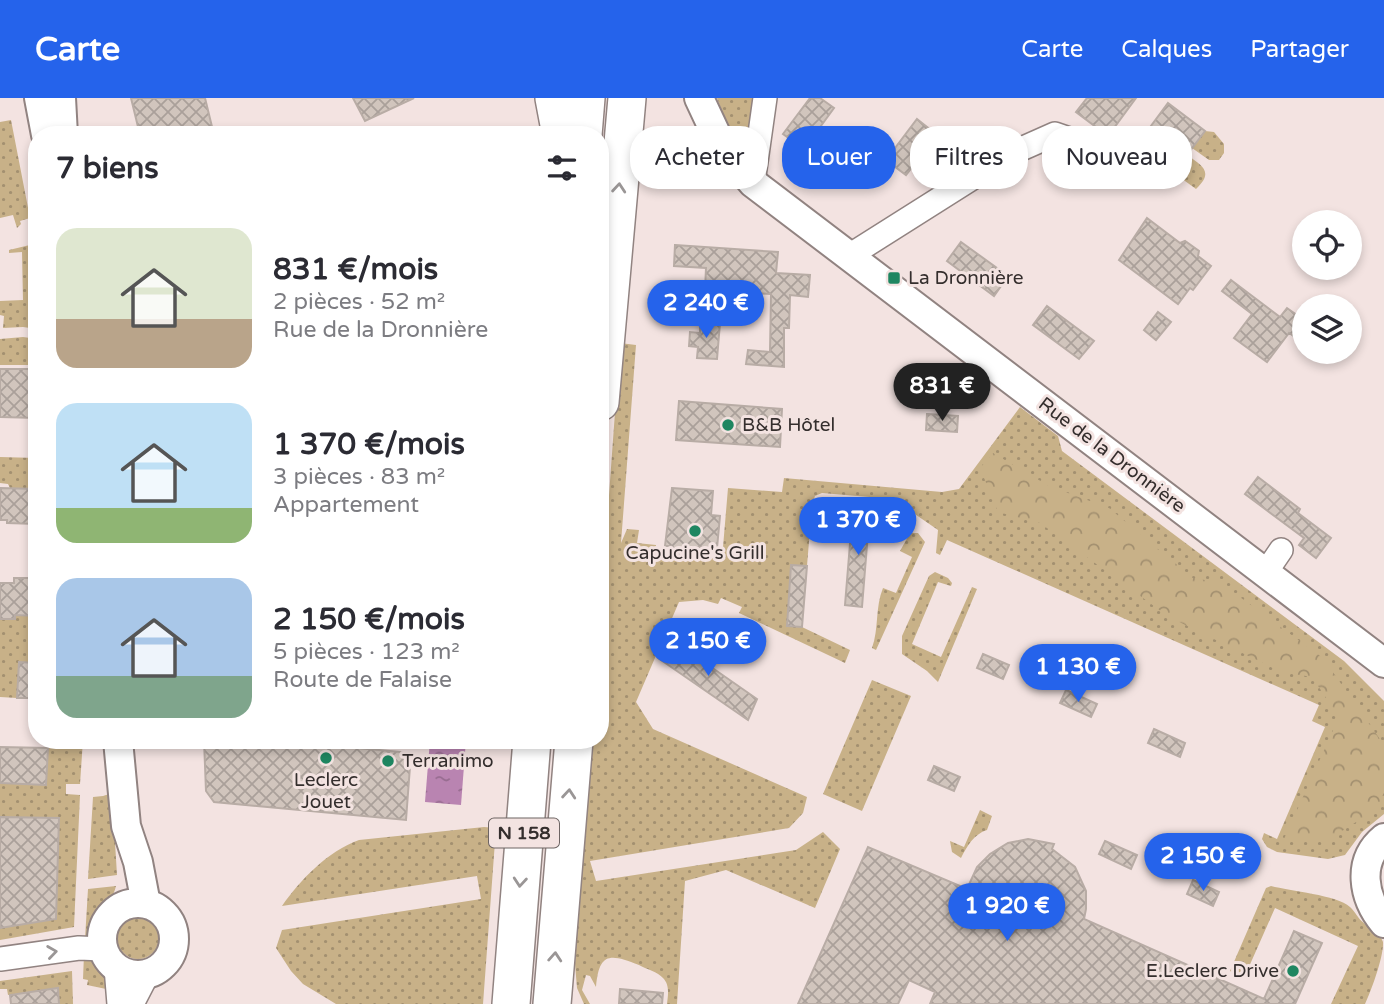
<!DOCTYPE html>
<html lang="fr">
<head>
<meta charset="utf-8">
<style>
  :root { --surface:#fff; --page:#f2f2f3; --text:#2b2b33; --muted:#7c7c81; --accent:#2563eb }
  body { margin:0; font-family:"Varela Round",sans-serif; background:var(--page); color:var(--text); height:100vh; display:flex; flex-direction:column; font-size:26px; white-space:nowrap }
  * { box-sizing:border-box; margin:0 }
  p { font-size:23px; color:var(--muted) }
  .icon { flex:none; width:38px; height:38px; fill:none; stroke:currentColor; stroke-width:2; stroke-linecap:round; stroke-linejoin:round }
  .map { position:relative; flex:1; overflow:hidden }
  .drawer { position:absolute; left:28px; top:28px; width:581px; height:623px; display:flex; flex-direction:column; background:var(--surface); border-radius:28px; box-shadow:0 4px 10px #0003 }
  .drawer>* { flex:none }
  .banner { position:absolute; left:630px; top:28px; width:648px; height:63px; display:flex; gap:14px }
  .buttons { position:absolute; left:1292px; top:112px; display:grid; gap:14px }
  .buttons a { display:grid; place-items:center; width:70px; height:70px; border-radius:50%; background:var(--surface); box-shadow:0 4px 10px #0003; font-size:35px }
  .price { position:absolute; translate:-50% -60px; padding:0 16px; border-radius:24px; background:var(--accent); color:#fff; font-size:23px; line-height:46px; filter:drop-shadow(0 2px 4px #0008) }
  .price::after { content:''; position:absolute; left:50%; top:42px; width:21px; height:16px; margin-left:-10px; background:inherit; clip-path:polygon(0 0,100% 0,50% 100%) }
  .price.selected { background:#222; color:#fff }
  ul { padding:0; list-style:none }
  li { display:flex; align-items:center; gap:21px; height:175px; padding:0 28px }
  li span { display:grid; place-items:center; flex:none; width:196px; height:140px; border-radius:21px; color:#555 }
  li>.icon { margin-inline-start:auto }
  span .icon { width:84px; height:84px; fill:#fffc; stroke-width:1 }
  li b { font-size:30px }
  h2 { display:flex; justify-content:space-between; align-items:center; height:84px; padding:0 28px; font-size:30px }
  .tag { padding:0 24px; border-radius:28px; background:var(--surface); box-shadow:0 4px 10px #0003; font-size:24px; line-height:63px }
  .tag.selected { background:var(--accent); color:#fff }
  header { display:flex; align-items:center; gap:42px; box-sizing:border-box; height:98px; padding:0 35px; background:var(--accent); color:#fff }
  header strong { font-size:33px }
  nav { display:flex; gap:38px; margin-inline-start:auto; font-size:24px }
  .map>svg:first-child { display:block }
  .grass { fill:url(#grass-dots) }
  .forest { fill:url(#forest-crowns) }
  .water { fill:url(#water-ripples) }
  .building { fill:url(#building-cross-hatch); stroke:#b8aca5; stroke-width:2 }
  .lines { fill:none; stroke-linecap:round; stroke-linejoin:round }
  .minor-casing { stroke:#918381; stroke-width:26 }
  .tertiary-casing { stroke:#918381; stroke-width:32 }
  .trunk-casing { stroke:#918381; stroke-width:40 }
  .minor { stroke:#fff; stroke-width:23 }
  .tertiary { stroke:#fff; stroke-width:28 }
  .trunk { stroke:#fff; stroke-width:37 }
  .oneway { stroke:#9a9696 }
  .poi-dot { fill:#1f8661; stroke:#f3e3e1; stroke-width:2.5 }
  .labels { text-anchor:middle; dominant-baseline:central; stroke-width:6; stroke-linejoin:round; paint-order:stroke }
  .shield { fill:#f3e3e1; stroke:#6d6463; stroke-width:2 }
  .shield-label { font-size:18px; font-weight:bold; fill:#342e2d }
  .poi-label { font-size:19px; fill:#342e2d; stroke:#f3e3e1; text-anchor:start }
  .street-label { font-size:19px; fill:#342e2d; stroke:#f3e3e1 }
</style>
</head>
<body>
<header>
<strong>Carte</strong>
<nav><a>Carte</a><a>Calques</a><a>Partager</a></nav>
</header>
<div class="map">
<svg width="1384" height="906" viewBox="0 0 1384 906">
  <defs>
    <pattern id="grass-dots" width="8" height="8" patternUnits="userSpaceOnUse" patternTransform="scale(1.75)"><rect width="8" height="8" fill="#c8b188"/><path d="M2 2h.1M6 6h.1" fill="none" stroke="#a39070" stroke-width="1.8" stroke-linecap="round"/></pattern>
    <pattern id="forest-crowns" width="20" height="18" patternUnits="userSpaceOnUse" patternTransform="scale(1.75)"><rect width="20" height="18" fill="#c8b188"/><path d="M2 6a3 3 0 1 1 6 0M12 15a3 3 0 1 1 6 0" fill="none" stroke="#a39070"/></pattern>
    <pattern id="water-ripples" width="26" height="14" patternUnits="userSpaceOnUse" patternTransform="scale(1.75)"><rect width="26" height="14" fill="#b984b1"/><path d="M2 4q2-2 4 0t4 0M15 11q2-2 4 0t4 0" fill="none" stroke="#976c90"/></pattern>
    <pattern id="building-cross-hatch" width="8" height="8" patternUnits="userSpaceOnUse" patternTransform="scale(1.75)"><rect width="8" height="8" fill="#d1c5bd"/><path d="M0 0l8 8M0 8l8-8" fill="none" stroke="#aaa09a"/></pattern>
  </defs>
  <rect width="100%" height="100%" fill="#f3e3e1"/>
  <path class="grass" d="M717,0H759L748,66L734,46Z
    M11,22L30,120L20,123L21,126L17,130L13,117L0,120V24Z
    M1205,33L1214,34L1224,46V55L1219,62H1209L1192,50Z
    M1187,57C1203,68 1214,74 1196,91L1174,75Z
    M34,146L37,158V231L23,229L3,230L4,218L0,217V203L23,202L22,154L9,155V152Z
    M23,239L37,241V267H0V241Z
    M620,245L636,247L621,445L627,431L639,432L637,445L656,447V455L722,461L728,390L782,394L784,380L942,394L959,391L1020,309L1058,338L1062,353L1344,563L1384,603V716L1362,734L1345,757L1328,761L1277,754L1267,749L1262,741L1264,735L1277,741L1325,629L1312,623L1319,607L947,442L940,457L936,455L938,432L893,401L822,395L815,398L812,407L807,468H791L787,528L802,529L850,552L845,565L739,515L742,509L721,500L718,506L703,502L679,504L636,604L653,631L807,699L803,715L789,730L590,763L596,783L796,752L823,734L840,751L815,810L726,772L685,783L677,906H667C668,897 670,887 663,880C658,874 646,871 639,867C609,855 599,855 596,889L590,878L586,877L582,892L590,906H584L577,890L575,866L591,642H600V522Z
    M0,359L37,360V391L10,390L8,386L0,385Z
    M910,435H918L925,444L876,552L872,550C879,531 875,509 883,490L896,495L912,459L900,453Z
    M935,474L948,480L952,485L951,488L938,484L912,546L941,559L972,489L977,491L938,584L927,573L902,556V538L929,478Z
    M15,517L37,518V565L19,564L17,600L0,599V521H14Z
    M872,582L911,598L862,713L823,696Z
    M65,642H83L80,686H66V696L80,697L74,829L0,842V830L56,821L59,720L0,719V685L48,650L64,651Z
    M112,695L117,777L88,781L93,699L103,698Z
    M980,712L992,718L987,732C974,736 967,748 961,760L952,754L950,743L964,749Z
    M484,729L496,730L483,906H336L303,886L291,873L276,850L282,832L481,801L477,778L282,808C300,782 328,753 359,742Z
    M116,788C111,808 96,818 93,841H85L88,791Z
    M1271,788C1290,793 1337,797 1350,809C1355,813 1358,821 1364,825C1370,831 1380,835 1383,844C1384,858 1371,893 1365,906H1331L1358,848L1275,810L1244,880L1230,873L1266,790Z
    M117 840a21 21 0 1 1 42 0a21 21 0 1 1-42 0Z
    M84,856C101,864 107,874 111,892L87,887L88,882L83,881Z
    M72,873L73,906H59L57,890L8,897L7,891H0V883Z"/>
  <path class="forest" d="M993,355L1049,388L1109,410L1194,481L1218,483L1323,560L1384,647V694L1378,710L1331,740L1284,741L1339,619L1312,579L1281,574L1169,519L1040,425L998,414L980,370Z"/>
  <path class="water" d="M430,642H466L461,707L425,704Z"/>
  <path class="building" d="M131,0H205L214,37H140Z
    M353,0H414L365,23Z
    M810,0H820L834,10L804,51L783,36Z
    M1087,0H1136L1108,38L1076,14Z
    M1168,5L1205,33L1168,82L1131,55Z
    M917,21L937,37L906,77L886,62Z
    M1147,120L1180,145L1185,143L1199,153L1198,158L1211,168L1193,192L1190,190L1178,206L1119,162Z
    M961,144L1008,178L994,198L947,163Z
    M675,147L778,154L776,175L810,177L808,199L790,197L789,230H784V269L746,266L748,252L770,254L771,196L705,192L706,170L674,168Z
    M1231,182L1280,219L1287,210L1304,222V245L1289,235L1267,264L1234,240L1252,216L1222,193Z
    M1047,208L1094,243L1079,261L1033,227Z
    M1158,214L1171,224L1156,242L1144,232Z
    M700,224L720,225L717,261L697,260L698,249L689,248L690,234L700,235Z
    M0,271H37V320L0,319Z
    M679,303L782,311L780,349L676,342Z
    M927,316L958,318L957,334L926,332Z
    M1258,379L1300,411L1298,415L1331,440L1316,460L1299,447L1304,440L1245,396Z
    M0,390L37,391V426L7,425V422H0Z
    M672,390L713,393L711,417L720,418L717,450L695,449L694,458L670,456L671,448H665Z
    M853,409L870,410L862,509L845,507Z
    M791,467L807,468L802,529L787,528Z
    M14,480H37V518L15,517V521H0V485H14Z
    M668,539L757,601L748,622L658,560Z
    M983,556L1009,567L1003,581L977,570Z
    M19,564L37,565V600H17Z
    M1066,592L1097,606L1091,619L1060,605Z
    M1154,631L1185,645L1180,659L1148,645Z
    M204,642H270L411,655L406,722L214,704L206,693Z
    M0,649L48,650L46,687L0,685Z
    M934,668L960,679L954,693L928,682Z
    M0,719L59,720L56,821L0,830Z
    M1028,741L1054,746L1052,751L1075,769L1086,793V811L1084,821L1264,901L1294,833L1322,845L1295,906H930L935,894L909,882L898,906H798L868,749L967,791L977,769L990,756L1008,745Z
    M1105,743L1137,757L1131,771L1099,756Z
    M1193,782L1219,794L1213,808L1187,796Z
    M58,890L59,906H11L10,897Z
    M620,891L663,895L662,906H619Z"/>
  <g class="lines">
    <defs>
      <path id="minor" d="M753,85L765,0
        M849,158L1012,55L1055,36L1081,45L1110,65
        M1266,474L1281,452
        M0,861L79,850L103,851
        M116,869L119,906
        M132,906L148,875"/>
      <path id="tertiary" d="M39,0L46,37
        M61,0L63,37
        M699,0L722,49L753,85L1384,565
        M118,642L126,728L138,764L146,806
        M1384,740C1356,763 1363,800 1384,825
        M102 841a36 36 0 1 1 72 0a36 36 0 1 1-72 0Z"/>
      <path id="trunk" d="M554,0L561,37
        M583,37L586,0
        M600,304L627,0
        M511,906L532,642
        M552,906L574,642"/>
    </defs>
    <use href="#minor" class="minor-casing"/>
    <use href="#tertiary" class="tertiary-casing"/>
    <use href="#trunk" class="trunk-casing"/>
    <use href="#minor" class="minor"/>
    <use href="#tertiary" class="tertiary"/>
    <use href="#trunk" class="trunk"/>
  </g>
  <defs><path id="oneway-chevron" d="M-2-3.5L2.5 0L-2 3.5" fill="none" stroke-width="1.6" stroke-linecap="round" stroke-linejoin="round" transform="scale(1.75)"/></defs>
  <g class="oneway">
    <use href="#oneway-chevron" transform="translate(619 90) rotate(-85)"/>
    <use href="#oneway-chevron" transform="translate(569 696) rotate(-85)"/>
    <use href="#oneway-chevron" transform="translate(520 784) rotate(95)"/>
    <use href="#oneway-chevron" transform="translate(52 854) rotate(-8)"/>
    <use href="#oneway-chevron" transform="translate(555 859) rotate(-86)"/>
  </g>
  <g class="poi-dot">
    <rect x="887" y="173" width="14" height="14" rx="3.5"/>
    <circle cx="728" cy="327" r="7"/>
    <circle cx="695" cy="433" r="7"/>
    <circle cx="326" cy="660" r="7"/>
    <circle cx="388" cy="663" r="7"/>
    <circle cx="1293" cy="873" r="7"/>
  </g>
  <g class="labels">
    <rect class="shield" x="489" y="720.5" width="70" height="29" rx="5"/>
    <g class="shield-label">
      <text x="524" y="735">N 158</text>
    </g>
    <g class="poi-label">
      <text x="908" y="180">La Dronnière</text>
      <text x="742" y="327">B&amp;B Hôtel</text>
      <text x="695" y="455" text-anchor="middle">Capucine's Grill</text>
      <text x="402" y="663">Terranimo</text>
      <text x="326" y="682" text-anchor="middle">Leclerc<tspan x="326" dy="22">Jouet</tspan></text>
      <text x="1279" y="873" text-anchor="end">E.Leclerc Drive</text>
    </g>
    <g class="street-label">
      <text transform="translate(1112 357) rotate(37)">Rue de la Dronnière</text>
    </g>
  </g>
</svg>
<div class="buttons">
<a><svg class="icon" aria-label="locate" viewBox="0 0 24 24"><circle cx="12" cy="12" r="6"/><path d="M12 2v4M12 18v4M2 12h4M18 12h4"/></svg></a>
<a><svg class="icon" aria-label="layers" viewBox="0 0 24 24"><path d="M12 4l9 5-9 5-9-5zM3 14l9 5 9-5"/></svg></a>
</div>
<b class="price" style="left:706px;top:242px">2 240 €</b>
<b class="price selected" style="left:942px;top:325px">831 €</b>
<b class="price" style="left:858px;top:459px">1 370 €</b>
<b class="price" style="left:708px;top:580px">2 150 €</b>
<b class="price" style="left:1078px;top:606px">1 130 €</b>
<b class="price" style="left:1203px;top:795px">2 150 €</b>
<b class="price" style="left:1007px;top:845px">1 920 €</b>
<div class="banner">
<a class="tag">Acheter</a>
<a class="tag selected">Louer</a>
<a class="tag">Filtres</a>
<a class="tag">Nouveau</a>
</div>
<section class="drawer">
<h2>7 biens<svg class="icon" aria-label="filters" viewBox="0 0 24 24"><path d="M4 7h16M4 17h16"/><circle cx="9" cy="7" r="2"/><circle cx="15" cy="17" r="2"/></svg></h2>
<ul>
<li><span style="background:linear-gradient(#dfe7d0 65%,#b9a48a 0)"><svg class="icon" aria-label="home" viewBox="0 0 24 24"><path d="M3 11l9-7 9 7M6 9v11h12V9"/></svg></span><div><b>831 €/mois</b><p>2 pièces · 52 m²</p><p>Rue de la Dronnière</p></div></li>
<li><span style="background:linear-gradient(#bfe0f5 75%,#8fb573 0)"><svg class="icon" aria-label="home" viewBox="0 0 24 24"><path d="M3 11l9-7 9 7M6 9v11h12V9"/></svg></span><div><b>1 370 €/mois</b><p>3 pièces · 83 m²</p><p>Appartement</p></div></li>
<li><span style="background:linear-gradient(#a9c7e8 70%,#7fa58c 0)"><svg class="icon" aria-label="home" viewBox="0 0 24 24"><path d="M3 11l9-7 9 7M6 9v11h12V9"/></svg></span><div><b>2 150 €/mois</b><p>5 pièces · 123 m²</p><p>Route de Falaise</p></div></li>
</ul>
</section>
</div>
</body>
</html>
